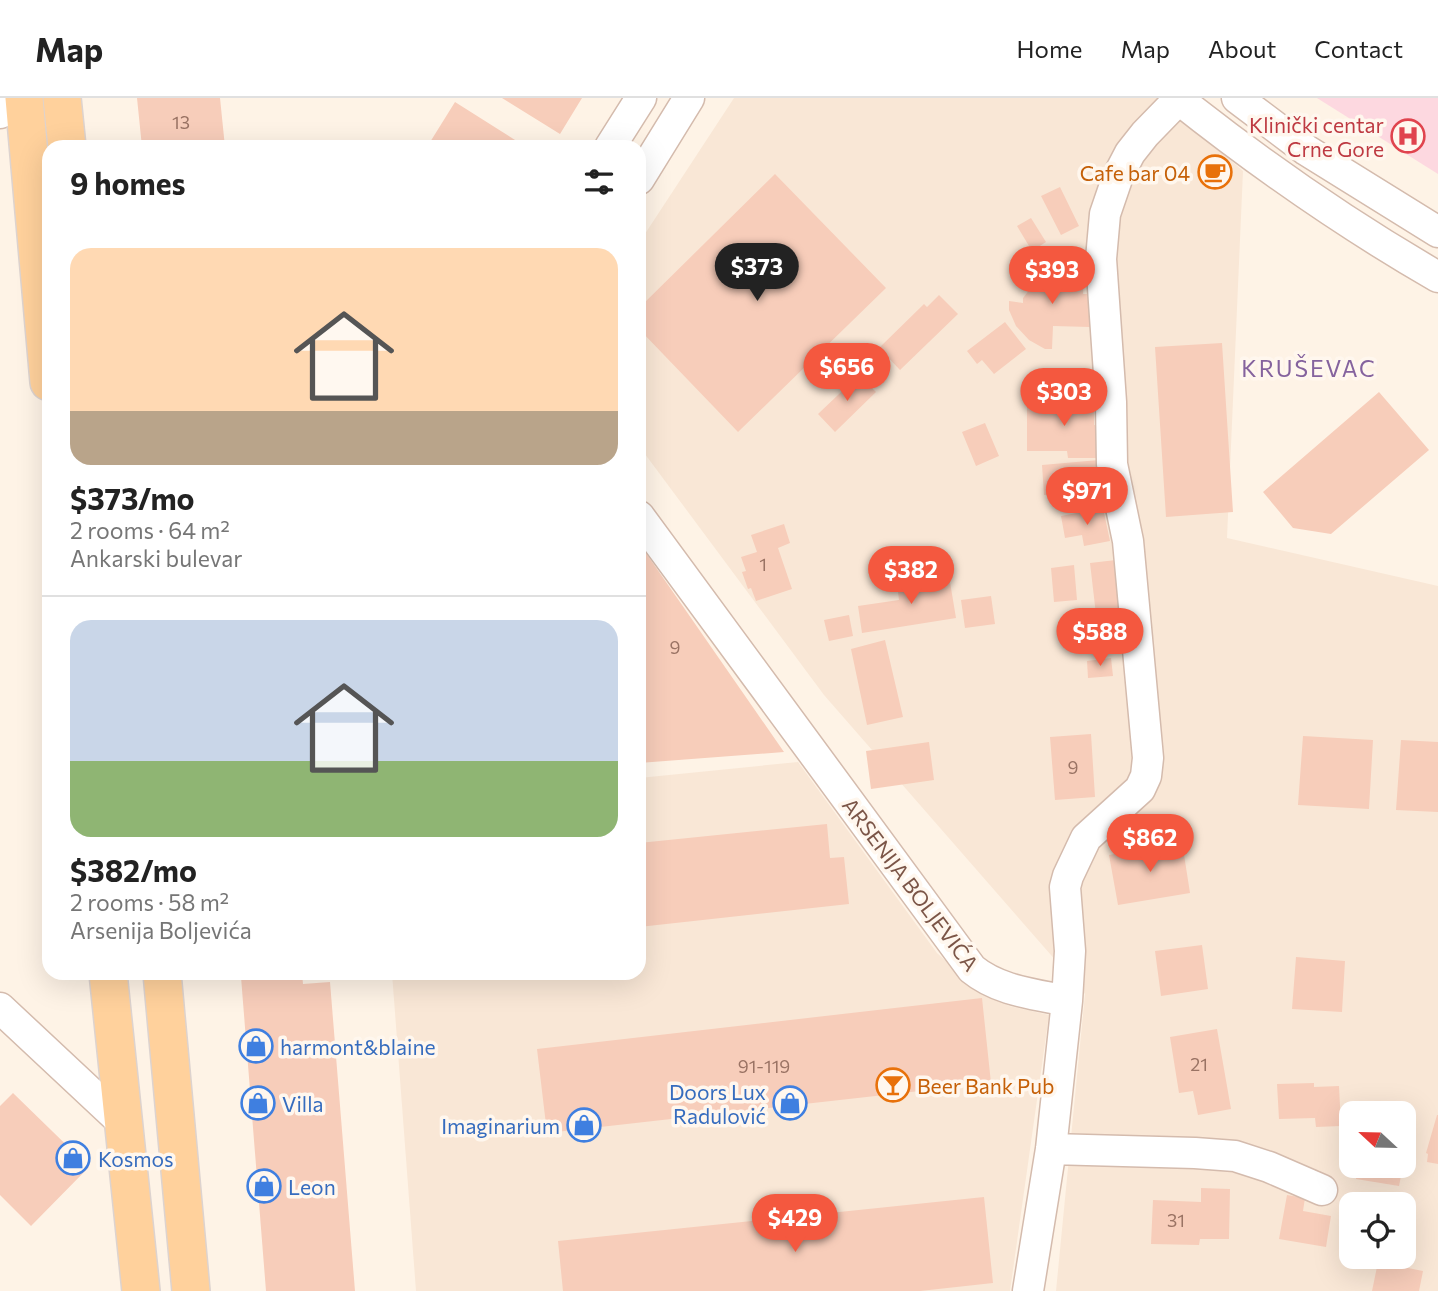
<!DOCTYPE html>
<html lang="en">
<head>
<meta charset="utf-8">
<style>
  :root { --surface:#fff; --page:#f2f2f2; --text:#222; --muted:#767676; --line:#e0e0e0; --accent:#f4583f }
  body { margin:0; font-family:Commissioner,sans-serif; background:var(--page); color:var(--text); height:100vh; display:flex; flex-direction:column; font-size:26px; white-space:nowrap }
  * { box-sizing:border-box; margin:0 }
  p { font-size:23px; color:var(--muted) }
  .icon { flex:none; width:38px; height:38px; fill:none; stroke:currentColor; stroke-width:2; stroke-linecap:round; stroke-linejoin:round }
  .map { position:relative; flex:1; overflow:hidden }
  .sheet { position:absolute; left:42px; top:42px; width:604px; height:840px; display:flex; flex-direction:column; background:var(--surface); border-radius:21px; box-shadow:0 7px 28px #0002 }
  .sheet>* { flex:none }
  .needle { width:46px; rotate:292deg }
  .buttons { position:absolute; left:1339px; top:1003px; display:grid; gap:14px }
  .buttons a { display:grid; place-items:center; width:77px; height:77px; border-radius:14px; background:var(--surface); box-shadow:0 7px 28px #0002; font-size:35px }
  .price { position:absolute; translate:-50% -60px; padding:0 16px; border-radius:24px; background:var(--accent); color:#fff; font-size:23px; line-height:46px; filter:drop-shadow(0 2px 4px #0008) }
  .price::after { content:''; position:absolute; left:50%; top:42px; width:21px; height:16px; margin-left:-10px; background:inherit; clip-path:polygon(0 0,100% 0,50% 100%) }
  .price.selected { background:#222; color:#fff }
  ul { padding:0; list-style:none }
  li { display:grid; align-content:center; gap:14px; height:371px; padding:0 28px }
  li+li { border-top:2px solid var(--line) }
  li span { display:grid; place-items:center; height:217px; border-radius:21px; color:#555 }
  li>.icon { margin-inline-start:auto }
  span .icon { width:126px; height:126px; fill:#fffc; stroke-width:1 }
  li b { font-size:30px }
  h2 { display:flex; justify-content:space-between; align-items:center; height:84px; padding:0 28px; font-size:30px }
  header { display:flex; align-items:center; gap:42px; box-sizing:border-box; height:98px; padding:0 35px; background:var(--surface); border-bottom:2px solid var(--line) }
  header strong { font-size:33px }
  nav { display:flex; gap:38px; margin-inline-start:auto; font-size:24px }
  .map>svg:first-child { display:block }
  .residential { fill:#f9e7d6; fill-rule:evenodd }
  .medical { fill:#fdd8e0 }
  .building { fill:#f7cdba }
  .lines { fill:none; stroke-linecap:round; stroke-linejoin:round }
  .minor-casing { stroke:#d4bbad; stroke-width:33 }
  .major-casing { stroke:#ddd3cf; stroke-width:40 }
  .minor { stroke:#fff; stroke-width:30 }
  .major { stroke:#ffd19c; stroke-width:37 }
  .labels { text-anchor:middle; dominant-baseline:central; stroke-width:7; stroke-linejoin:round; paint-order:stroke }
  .number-label { font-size:18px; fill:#9a7364 }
  .health-label { font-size:21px; fill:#be3a42; stroke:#fff7ee; text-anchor:end }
  .food-label { font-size:21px; fill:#c56008; stroke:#fff7ee; text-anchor:end }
  .street-label { font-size:21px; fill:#7b5547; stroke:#fff7ee }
  .shop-label { font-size:21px; fill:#366cbe; stroke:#fff7ee; text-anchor:start }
  .neighbourhood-label { font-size:23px; letter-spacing:2px; fill:#85639e; stroke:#fff7ee }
</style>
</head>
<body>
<header>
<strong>Map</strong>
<nav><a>Home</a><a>Map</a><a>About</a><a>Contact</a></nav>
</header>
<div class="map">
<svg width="1438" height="1193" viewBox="0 0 1438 1193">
  <rect width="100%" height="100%" fill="#fef3e6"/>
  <path class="residential" d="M734,0H1159L1243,73L1227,440L1438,488V1193H1056L1085,896L824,597L639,348V145ZM1351,1015H1404V1068H1351ZM1351,1106H1404V1158H1351Z
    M798,664L937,855L969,884L1009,908L1049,917L1010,1193H416L392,875H639V680Z"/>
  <path class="medical" d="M1317,0H1438V76Z"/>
  <path class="building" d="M137,0H220L225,49H142Z
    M502,0H582L560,36Z
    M455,4L526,49H427Z
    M775,76L886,190L738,334L639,231V210Z
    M1060,89L1079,128L1061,137L1041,98Z
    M1031,120L1046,144L1032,153L1017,128Z
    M1063,162L1067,163L1065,176L1084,177L1083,196H1090V229L1053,228L1052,251H1045L1029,242L1016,228L1009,212V203L1023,205V200L1045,172H1052Z
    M939,197L958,216L900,272L879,250L924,206L927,209Z
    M1005,224L1026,251L994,276L982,262L977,266L967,253Z
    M1222,245L1233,414L1166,419L1155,249Z
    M859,277L876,294L835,334L818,316Z
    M1379,294L1429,352L1331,436L1293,430L1263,394Z
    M1027,298H1051V305H1094V327H1105V360H1068L1067,353H1027Z
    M985,325L999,358L976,368L962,334Z
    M1099,362L1101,392L1044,397L1042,367Z
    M1103,410L1110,443L1084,448L1082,437L1065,440L1061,418Z
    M784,426L790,445L778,450L792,491L756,503L751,490L748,491L742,474L746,473L741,459L757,454L751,437Z
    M639,445L784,654L639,665Z
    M1116,462L1124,521L1097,525L1090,465Z
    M1074,467L1077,502L1054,504L1051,470Z
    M949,478L956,520L862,535L858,508L899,502L897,486Z
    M991,498L995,526L965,530L961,502Z
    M849,517L853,538L829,543L824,522Z
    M885,542L903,619L867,627L851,551Z
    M1111,560L1113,578L1088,580L1087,563Z
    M1091,636L1095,699L1055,702L1050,639Z
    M1303,638L1373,642L1369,711L1298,707Z
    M1401,642L1438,644V714L1396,712Z
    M929,644L934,682L871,691L866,653Z
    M827,726L830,760L844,759L849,806L639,829V745Z
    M1182,744L1190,795L1118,807L1109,757Z
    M1202,847L1208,891L1161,898L1155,853Z
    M1296,859L1345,863L1342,914L1292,911Z
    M302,875L303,886L330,884L355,1193H266L241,879Z
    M982,900L991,985L547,1035L537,951Z
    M1217,931L1231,1011L1198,1017L1193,993L1179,995L1170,939Z
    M1314,985V989L1339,988L1341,1028L1316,1029L1315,1020L1279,1021L1277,986Z
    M13,995L89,1069L31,1128L0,1097V1008Z
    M1437,1017H1438V1066L1427,1064L1428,1056L1426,1055Z
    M1358,1068H1403L1399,1088L1356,1081Z
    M1201,1090L1230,1091L1229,1141H1200L1199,1147L1151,1146L1153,1102L1201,1104Z
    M1287,1097L1305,1100L1303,1113L1331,1118L1326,1149L1279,1141Z
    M984,1099L993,1185L920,1193H563L558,1143Z
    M1378,1164L1423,1173L1419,1193H1372Z"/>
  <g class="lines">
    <defs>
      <path id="minor" d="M1177,0C1260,66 1346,126 1438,179
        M1237,0L1306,52L1438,134
        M0,15L16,0
        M610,49L641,0
        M639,81L689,0
        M639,418L972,871C999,893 1034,896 1067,903L1051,1051L1028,1193
        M1067,903L1070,853L1065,789L1068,778L1086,740L1140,691L1146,678L1148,660L1128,443L1112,366L1111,304L1101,161L1105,116L1118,78L1130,55L1145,36L1180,0
        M0,910L123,1025
        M1051,1051L1195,1055L1235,1058L1269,1069L1322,1092"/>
      <path id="major" d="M24,0L49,284
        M62,0L67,49
        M108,875L141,1193
        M162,875L191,1193"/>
    </defs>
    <use href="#minor" class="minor-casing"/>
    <use href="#major" class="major-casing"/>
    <use href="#minor" class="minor"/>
    <use href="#major" class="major"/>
  </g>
  <defs>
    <symbol id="hospital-ring" viewBox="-11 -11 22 22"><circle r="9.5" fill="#fff7ee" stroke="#e0444e" stroke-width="1.5"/><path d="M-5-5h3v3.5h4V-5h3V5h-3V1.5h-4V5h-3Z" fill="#e0444e"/></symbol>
    <symbol id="cafe-ring" viewBox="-11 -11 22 22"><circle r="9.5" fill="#fff7ee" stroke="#e8710a" stroke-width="1.5"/><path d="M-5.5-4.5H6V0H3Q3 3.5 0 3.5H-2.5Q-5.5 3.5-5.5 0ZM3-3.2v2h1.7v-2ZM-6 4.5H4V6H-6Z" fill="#e8710a"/></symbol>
    <symbol id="shop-ring" viewBox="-11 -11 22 22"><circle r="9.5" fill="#fff7ee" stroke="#3f7fe0" stroke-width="1.5"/><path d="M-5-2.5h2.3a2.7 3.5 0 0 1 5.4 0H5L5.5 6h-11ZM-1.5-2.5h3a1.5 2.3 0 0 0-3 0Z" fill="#3f7fe0"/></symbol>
    <symbol id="bar-ring" viewBox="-11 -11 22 22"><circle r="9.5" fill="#fff7ee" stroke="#e8710a" stroke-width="1.5"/><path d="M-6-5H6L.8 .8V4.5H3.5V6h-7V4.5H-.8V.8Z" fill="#e8710a"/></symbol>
  </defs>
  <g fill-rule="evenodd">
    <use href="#hospital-ring" x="1389" y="19" width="38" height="38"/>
    <use href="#cafe-ring" x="1196" y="55" width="38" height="38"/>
    <use href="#shop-ring" x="237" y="929" width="38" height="38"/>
    <use href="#bar-ring" x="874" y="968" width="38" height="38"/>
    <use href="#shop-ring" x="239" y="986" width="38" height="38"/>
    <use href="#shop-ring" x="771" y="986" width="38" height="38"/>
    <use href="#shop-ring" x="565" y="1008" width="38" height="38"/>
    <use href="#shop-ring" x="54" y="1041" width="38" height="38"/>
    <use href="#shop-ring" x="245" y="1069" width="38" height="38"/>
  </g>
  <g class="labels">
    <g class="number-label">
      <text x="181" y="24">13</text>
      <text x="763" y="466">1</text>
      <text x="675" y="549">9</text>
      <text x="1073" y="669">9</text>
      <text x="1199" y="966">21</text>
      <text x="764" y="968">91-119</text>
      <text x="1176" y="1122">31</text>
    </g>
    <g class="health-label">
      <text x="1384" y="26">Klinički centar<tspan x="1384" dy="24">Crne Gore</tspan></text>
    </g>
    <g class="food-label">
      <text x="1190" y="74">Cafe bar 04</text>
      <text x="917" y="987" text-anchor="start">Beer Bank Pub</text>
    </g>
    <g class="street-label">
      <text transform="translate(911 786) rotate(53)">ARSENIJA BOLJEVIĆA</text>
    </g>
    <g class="shop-label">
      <text x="280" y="948">harmont&amp;blaine</text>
      <text x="766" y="993" text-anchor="end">Doors Lux<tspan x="766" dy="24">Radulović</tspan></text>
      <text x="282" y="1005">Villa</text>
      <text x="560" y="1027" text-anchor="end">Imaginarium</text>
      <text x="98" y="1060">Kosmos</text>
      <text x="288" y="1088">Leon</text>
    </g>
    <g class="neighbourhood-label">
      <text x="1309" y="270">KRUŠEVAC</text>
    </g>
  </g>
</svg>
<div class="buttons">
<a><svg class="needle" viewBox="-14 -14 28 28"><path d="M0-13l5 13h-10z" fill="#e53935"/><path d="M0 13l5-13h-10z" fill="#767676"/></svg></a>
<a><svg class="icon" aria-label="locate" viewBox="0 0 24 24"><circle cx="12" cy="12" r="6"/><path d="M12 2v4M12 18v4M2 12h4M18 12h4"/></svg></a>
</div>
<b class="price selected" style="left:757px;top:205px">$373</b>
<b class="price" style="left:1052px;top:208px">$393</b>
<b class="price" style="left:847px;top:305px">$656</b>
<b class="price" style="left:1064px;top:330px">$303</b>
<b class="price" style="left:1087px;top:429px">$971</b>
<b class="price" style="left:911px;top:508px">$382</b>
<b class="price" style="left:1100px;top:570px">$588</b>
<b class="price" style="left:1150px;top:776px">$862</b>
<b class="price" style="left:795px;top:1156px">$429</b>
<section class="sheet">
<h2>9 homes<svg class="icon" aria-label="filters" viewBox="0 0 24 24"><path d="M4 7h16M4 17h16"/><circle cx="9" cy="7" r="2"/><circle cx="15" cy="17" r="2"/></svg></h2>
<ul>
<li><span style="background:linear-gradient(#ffd9b3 75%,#b9a48a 0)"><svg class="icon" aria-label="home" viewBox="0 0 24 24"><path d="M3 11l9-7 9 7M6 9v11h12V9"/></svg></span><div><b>$373/mo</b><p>2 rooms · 64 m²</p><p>Ankarski bulevar</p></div></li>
<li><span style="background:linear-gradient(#c9d6e8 65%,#8fb573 0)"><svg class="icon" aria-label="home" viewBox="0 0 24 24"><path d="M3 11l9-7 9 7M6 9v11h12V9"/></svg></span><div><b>$382/mo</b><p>2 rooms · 58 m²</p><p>Arsenija Boljevića</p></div></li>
</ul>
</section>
</div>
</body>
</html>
